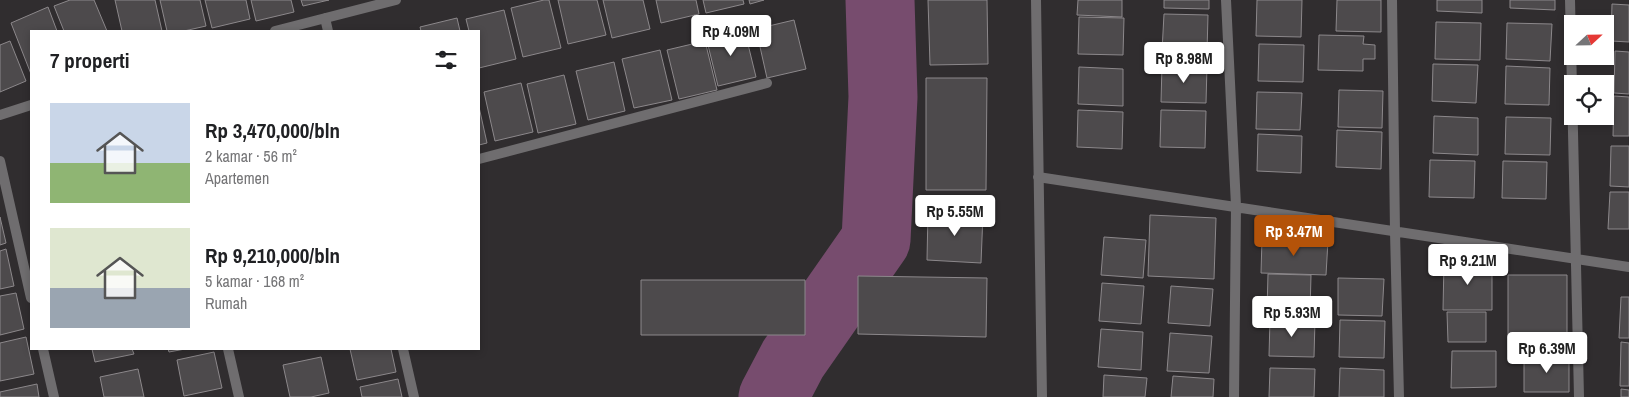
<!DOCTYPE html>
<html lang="id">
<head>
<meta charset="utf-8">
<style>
  :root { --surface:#fff; --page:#f2f2f2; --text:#202124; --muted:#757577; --accent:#b45309 }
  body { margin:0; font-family:"Archivo Narrow",sans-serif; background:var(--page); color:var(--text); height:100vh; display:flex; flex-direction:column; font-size:19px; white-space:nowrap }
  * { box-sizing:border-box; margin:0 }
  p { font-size:16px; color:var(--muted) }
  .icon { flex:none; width:28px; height:28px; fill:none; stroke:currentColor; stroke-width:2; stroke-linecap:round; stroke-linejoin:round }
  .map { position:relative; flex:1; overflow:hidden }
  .side { position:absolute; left:30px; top:30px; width:450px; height:320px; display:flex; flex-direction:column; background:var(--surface); border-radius:0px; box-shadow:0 2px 8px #0003 }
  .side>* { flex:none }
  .needle { width:32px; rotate:68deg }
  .controls { position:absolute; left:1564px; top:15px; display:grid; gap:10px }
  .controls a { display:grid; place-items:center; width:50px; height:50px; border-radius:0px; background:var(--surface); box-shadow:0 2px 8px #0003; font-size:25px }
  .price { position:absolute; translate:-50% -42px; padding:0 11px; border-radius:5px; background:#fff; color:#222; font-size:16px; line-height:32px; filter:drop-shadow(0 1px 2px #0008) }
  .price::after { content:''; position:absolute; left:50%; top:30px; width:15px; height:11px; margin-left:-8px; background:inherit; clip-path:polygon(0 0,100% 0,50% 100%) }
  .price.on { background:var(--accent); color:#fff }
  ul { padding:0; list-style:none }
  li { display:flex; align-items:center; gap:15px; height:125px; padding:0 20px }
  li span { display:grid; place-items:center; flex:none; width:140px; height:100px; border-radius:0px; color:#555 }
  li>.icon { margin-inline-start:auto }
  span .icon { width:60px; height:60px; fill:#fffc; stroke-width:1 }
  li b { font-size:21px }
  h2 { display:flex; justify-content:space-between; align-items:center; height:60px; padding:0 20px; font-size:21px }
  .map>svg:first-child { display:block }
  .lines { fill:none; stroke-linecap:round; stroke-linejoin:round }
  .river { stroke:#774c6e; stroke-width:69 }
  .building { fill:#4d4a4c; stroke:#8c888b }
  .street { stroke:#6f6d6f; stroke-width:10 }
</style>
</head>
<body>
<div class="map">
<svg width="1629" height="397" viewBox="0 0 1629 397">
  <rect width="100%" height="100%" fill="#302d2f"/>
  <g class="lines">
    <path class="river" d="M773,397L793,359L876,240L883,97L880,0"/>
  </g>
  <path class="building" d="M70,0H94L107,31H64L54,6Z
    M115,0H155L162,31H122Z
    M160,0H200L206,26L184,31H167Z
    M205,0H246L250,19L212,28Z
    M251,0H291L294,12L256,21Z
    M301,0H329L303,6Z
    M544,0H549L561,48L523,57L511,8Z
    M558,0H597L606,35L568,44Z
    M603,0H643L650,29L612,38Z
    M656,0H696L699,14L661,23Z
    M703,0H743L744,4L706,13Z
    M749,0H764L750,4Z
    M928,0H987L988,64L930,65Z
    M1078,0H1122V17L1077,15Z
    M1164,0H1209V9L1164,8Z
    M1257,0H1302L1301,37L1256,36Z
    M1337,0H1381V32L1336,31Z
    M1437,0H1482V13L1437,11Z
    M1510,0H1555V10L1510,8Z
    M1612,4L1629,5V42L1611,41Z
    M48,7L57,31H31V74L11,23Z
    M504,10L516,59L479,68V31H469L466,19Z
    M1164,14L1208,15L1207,52L1162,51Z
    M1079,17L1124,18L1123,55L1078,54Z
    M457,18L460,31H421L420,27Z
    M794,20L806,69L767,78L756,29Z
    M1436,22L1481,23L1480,60L1435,59Z
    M1507,23L1552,24L1550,61L1506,59Z
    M744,28L756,77L718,86L706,37Z
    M1319,35L1364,36L1363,44L1375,45V59H1363V71L1318,70Z
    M10,41L26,81L0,92V45Z
    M705,41L717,90L679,99L667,50Z
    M1259,44L1304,45L1303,82L1258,81Z
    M660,50L672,100L634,108L622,59Z
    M1615,51L1629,52V94L1614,93Z
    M614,62L625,111L588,120L576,71Z
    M1433,64L1478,65L1476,103L1432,101Z
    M1162,65L1207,66L1206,103L1161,102Z
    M1506,66L1550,68L1549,105L1505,104Z
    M1079,67L1123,69V106L1078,104Z
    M564,75L576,124L538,133L527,84Z
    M926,78H987L986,190H926Z
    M521,83L533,132L495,141L484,92Z
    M1339,90L1383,91L1382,128L1338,127Z
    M1257,92L1302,93L1300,130L1256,129Z
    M1614,96L1629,97V136H1613Z
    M479,107L487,143L479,145Z
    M1078,110L1123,112L1122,149L1077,147Z
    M1161,110L1206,111L1205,148L1160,147Z
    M1434,116L1478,118V155L1433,153Z
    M1506,117L1551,118L1550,155L1505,154Z
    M1337,130L1382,132L1381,169L1336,167Z
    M1258,134L1302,136L1301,173L1257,171Z
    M1611,146H1629V187L1610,186Z
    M1430,160L1475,161L1474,198L1429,197Z
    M1503,161L1547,162L1546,199L1502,198Z
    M1610,192H1629V229H1608Z
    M928,212L983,214L981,263L927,260Z
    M1150,215L1216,218L1214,279L1148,276Z
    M0,217L6,243L0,245Z
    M1104,237L1146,240L1143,278L1101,275Z
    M1262,239L1328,241L1326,275L1261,273Z
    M6,249L14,286L0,289V251Z
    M1492,261V310H1443L1444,262Z
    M1268,274L1311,275L1310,312L1267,311Z
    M1508,275H1567V350H1508Z
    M858,276L987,278L986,337L858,334Z
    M1338,278L1384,279L1382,316L1338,315Z
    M641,280H805V335H641Z
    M1102,283L1144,286L1141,324L1099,321Z
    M1171,286L1213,289L1210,326L1168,323Z
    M16,293L24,329L0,335V296Z
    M1621,297H1629V338H1619Z
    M1447,312H1486V342H1448Z
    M1270,319L1315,320L1314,357L1269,356Z
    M1340,320L1385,321L1384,358L1339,357Z
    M1101,329L1143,332L1141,370L1098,367Z
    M1170,333L1212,336L1209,373L1167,371Z
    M26,337L34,374L0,381V343Z
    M1621,342L1629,343V386H1620Z
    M92,349H132L134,354L95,362Z
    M168,349H185L169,352Z
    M350,349H391L396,372L357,380Z
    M1452,351H1496V387L1451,388Z
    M214,352L222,388L184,396L177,360Z
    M1524,355H1569V392H1524Z
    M321,357L329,393L311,397H290L283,365Z
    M1270,368L1315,369L1314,397H1269Z
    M1340,368L1384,370V397H1339Z
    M138,369L144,397H104L100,377Z
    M1104,375L1147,378L1145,397H1103Z
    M1173,376L1214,379L1213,397H1171Z
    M398,379L402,397H362L360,387Z
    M37,384L39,397H0V392Z
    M1621,389L1629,390V397H1621Z"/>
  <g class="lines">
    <path class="street" d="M1036,0L1042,397
      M1226,0L1236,206L1234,397
      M1392,0L1395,232L1399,397
      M1570,0L1579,397
      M325,18L328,31
      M275,31L396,0
      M0,115L31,105
      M479,159L767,83
      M0,161L31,298
      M1038,177L1629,267
      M43,349L54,397
      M228,349L239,397
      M403,349L414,397"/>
  </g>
</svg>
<div class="controls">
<a><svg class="needle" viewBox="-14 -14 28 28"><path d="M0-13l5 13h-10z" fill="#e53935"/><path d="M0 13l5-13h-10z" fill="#757577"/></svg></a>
<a><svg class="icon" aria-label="locate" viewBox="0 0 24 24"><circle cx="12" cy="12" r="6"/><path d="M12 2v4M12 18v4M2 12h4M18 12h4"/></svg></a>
</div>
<b class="price" style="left:731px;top:57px">Rp 4.09M</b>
<b class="price" style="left:1184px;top:84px">Rp 8.98M</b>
<b class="price" style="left:955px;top:237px">Rp 5.55M</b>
<b class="price on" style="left:1294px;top:257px">Rp 3.47M</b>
<b class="price" style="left:1468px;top:286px">Rp 9.21M</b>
<b class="price" style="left:1292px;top:338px">Rp 5.93M</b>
<b class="price" style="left:1547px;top:374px">Rp 6.39M</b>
<section class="side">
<h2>7 properti<svg class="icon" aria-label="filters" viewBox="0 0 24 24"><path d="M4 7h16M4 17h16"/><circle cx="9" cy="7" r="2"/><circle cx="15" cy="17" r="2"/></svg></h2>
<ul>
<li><span style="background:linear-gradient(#c9d6e8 60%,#8fb573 0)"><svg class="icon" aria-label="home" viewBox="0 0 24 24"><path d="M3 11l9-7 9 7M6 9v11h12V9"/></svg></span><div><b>Rp 3,470,000/bln</b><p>2 kamar · 56 m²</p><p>Apartemen</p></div></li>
<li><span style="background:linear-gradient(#dfe7d0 60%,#9aa5b1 0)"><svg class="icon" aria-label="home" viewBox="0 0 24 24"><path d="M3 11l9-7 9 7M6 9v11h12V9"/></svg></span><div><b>Rp 9,210,000/bln</b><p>5 kamar · 168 m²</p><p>Rumah</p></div></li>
</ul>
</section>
</div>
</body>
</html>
